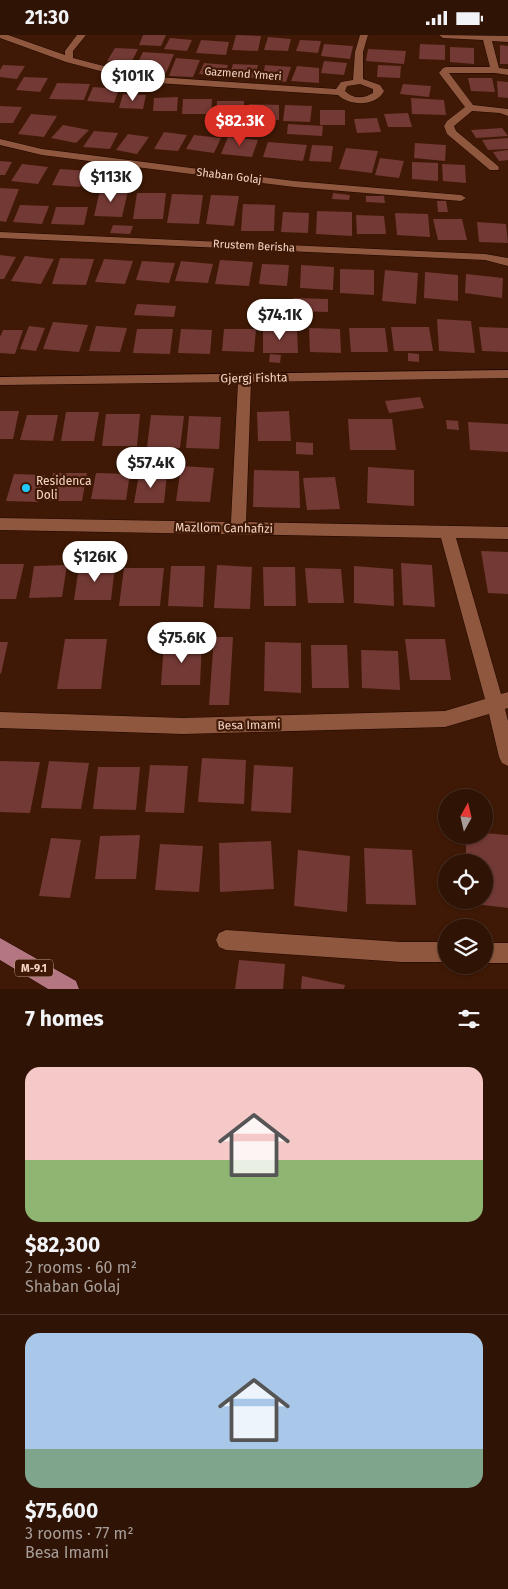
<!DOCTYPE html>
<html lang="en">
<head>
<meta charset="utf-8">
<style>
  :root { --surface:#2f1304; --page:#3b2013; --text:#f1f3f6; --muted:#a79e9a; --line:#4a3226; --accent:#d93025 }
  body { margin:0; font-family:"Fira Sans",sans-serif; background:var(--page); color:var(--text); height:100vh; display:flex; flex-direction:column; font-size:19px; white-space:nowrap }
  * { box-sizing:border-box; margin:0 }
  p { font-size:16px; color:var(--muted) }
  .icon { flex:none; width:28px; height:28px; fill:none; stroke:currentColor; stroke-width:2; stroke-linecap:round; stroke-linejoin:round }
  .map { position:relative; height:954px; overflow:hidden }
  .details { display:flex; flex-direction:column; background:var(--surface); flex:1 }
  .details>* { flex:none }
  .needle { width:32px; rotate:8deg }
  .tools { position:absolute; left:438px; top:754px; display:grid; gap:10px }
  .tools a { display:grid; place-items:center; width:55px; height:55px; border-radius:50%; background:var(--surface); box-shadow:0 1px 4px #0004,0 0 0 1px var(--line); font-size:25px }
  .price { position:absolute; translate:-50% -42px; padding:0 11px; border-radius:18px; background:#fff; color:#222; font-size:16px; line-height:32px; filter:drop-shadow(0 1px 2px #0008) }
  .price::after { content:''; position:absolute; left:50%; top:30px; width:15px; height:11px; margin-left:-8px; background:inherit; clip-path:polygon(0 0,100% 0,50% 100%) }
  .price.current { background:var(--accent); color:#fff }
  ul { padding:0; list-style:none }
  li { display:grid; align-content:center; gap:10px; height:265px; padding:0 25px }
  li+li { border-top:1px solid var(--line) }
  li span { display:grid; place-items:center; height:155px; border-radius:15px; color:#555 }
  li>.icon { margin-inline-start:auto }
  span .icon { width:90px; height:90px; fill:#fffc; stroke-width:1 }
  li b { font-size:21px }
  h2 { display:flex; justify-content:space-between; align-items:center; height:60px; padding:0 25px; font-size:21px }
  .status { display:flex; justify-content:space-between; align-items:center; height:35px; padding:0 25px; background:var(--surface); direction:ltr }
  .status svg { height:14px; fill:currentColor }
  .map>svg:first-child { display:block }
  .building { fill:#733934 }
  .lines { fill:none; stroke-linecap:round; stroke-linejoin:round }
  .minor-casing { stroke:#1f0600; stroke-width:1 }
  .major-casing { stroke:#1f0600; stroke-width:1 }
  .minor { fill:#8f583e; fill-rule:evenodd }
  .major { fill:#b47781; fill-rule:evenodd }
  .poi-dot { fill:#20c9fd; stroke:#3f1905; stroke-width:2 }
  .labels { text-anchor:middle; dominant-baseline:central; stroke-width:4.5; stroke-linejoin:round; paint-order:stroke }
  .far-street-label { font-size:11px; fill:#f6d5c7; stroke:#3f1905 }
  .shield { fill:#3f1905; stroke:#bf9d8d; stroke-width:1 }
  .shield-label { font-size:11px; font-weight:bold; fill:#f6d5c7 }
  .street-label { font-size:12px; fill:#f6d5c7; stroke:#3f1905 }
  .poi-label { font-size:12px; fill:#f6d5c7; stroke:#3f1905; text-anchor:start }
</style>
</head>
<body>
<div class="status"><b>21:30</b><svg viewBox="0 0 49 12"><path d="M0 12V9h3v3zM5 12V6h3v6zM10 12V3h3v9zM15 12V0h3v12zM26 1h20v11H26zM47 4h2v5h-2z"/></svg></div>
<div class="map">
<svg width="508" height="954" viewBox="0 0 508 954">
  <rect width="100%" height="100%" fill="#3f1905"/>
  <path class="building" d="M143,0H166L161,11L139,10Z
    M236,0L261,1L258,16L232,15Z
    M268,2L291,4L288,16L264,15Z
    M170,3L192,5L187,16L164,14Z
    M201,5L229,7L226,20L196,18Z
    M300,5L321,6L318,18L296,16Z
    M324,9L353,11L350,24L321,21Z
    M420,9L445,10V25L419,24Z
    M500,10L508,11V29H500Z
    M450,12L474,13V29L450,27Z
    M115,13L138,14L131,28L107,26Z
    M368,14L406,16L404,29L366,26Z
    M143,17L174,19L166,38L134,35Z
    M176,23L200,25L193,42L169,41Z
    M324,26L347,28L344,40L321,38Z
    M204,28L228,30L225,41L199,39Z
    M233,29L258,30L254,43L229,42Z
    M3,30L25,31L17,44L0,42V35Z
    M265,30L291,32L286,47L262,45Z
    M378,30L401,31L400,43L377,42Z
    M297,31L319,33V48L291,46Z
    M24,42L48,43L40,57L16,55Z
    M468,43H492L495,57L471,56Z
    M497,46L508,47V63L498,62Z
    M57,48L90,49L84,65L49,64Z
    M403,49L431,51L429,62L400,59Z
    M93,52L119,54L114,68L87,66Z
    M123,59L146,60L143,74L119,73Z
    M178,62L177,76H153L154,63Z
    M411,63L444,65L446,80L412,79Z
    M183,64H212L211,79H182Z
    M217,66H244L245,80H216Z
    M249,69L279,70V85L248,84Z
    M285,70L312,71L310,87L283,86Z
    M0,71L22,72L13,88H0Z
    M320,75H345V90H320Z
    M408,78L412,92H388L384,79Z
    M31,79L57,81L44,102L18,99Z
    M377,83L381,97L357,98L354,84Z
    M288,89L323,91L322,101L287,99Z
    M63,90L89,95L76,108L51,103Z
    M502,93L508,101L476,103L471,95Z
    M94,96L118,98L110,114L83,112Z
    M164,97L187,100L178,116L154,114Z
    M128,99L149,102L137,119L116,115Z
    M194,100L221,103L214,118L186,114Z
    M228,102L258,105L252,122L221,119Z
    M508,103V114L488,115L482,105Z
    M268,107L307,110L303,126L263,122Z
    M415,108L446,110L445,126L414,123Z
    M312,110L333,111L331,127L309,126Z
    M346,113L378,116L372,138L339,134Z
    M508,115V125L499,126L493,117Z
    M380,123L404,126L399,143L375,140Z
    M0,126L12,127L5,140H0Z
    M412,127L438,128V146L412,144Z
    M22,129L48,132L38,149L11,146Z
    M442,129L465,130L466,148L443,146Z
    M60,134L88,136L80,152L52,150Z
    M0,153L19,154L6,187L0,186Z
    M100,155L128,156L122,182L94,181Z
    M137,158H166L163,184H133Z
    M333,158L350,160L349,165L332,164Z
    M172,159L203,160L199,189L167,188Z
    M211,160L239,161L234,191L206,189Z
    M366,161H384L385,168L366,167Z
    M437,166H446L448,177H438Z
    M243,169L275,170L274,196H241Z
    M20,170L49,171L42,189L13,187Z
    M56,172H88L84,190L51,189Z
    M317,176L352,177V201L316,199Z
    M283,177L309,178L308,198L281,197Z
    M395,178L428,179L430,202L397,200Z
    M356,180L384,181L386,199H357Z
    M433,184H462L467,205H438Z
    M477,187L506,189L508,208L479,207Z
    M113,190L133,191L130,199L110,198Z
    M0,220L16,222L4,244H0Z
    M25,221L54,224L41,249L11,246Z
    M60,223L94,224L86,250L52,249Z
    M104,224L133,226L125,249L95,247Z
    M220,225L253,227L249,251L215,249Z
    M142,226L175,228L169,248L136,245Z
    M181,226L213,229L208,248L175,246Z
    M262,229L289,230L287,251L259,249Z
    M301,230L334,232L333,255L300,253Z
    M340,234L374,235V260L340,258Z
    M385,235L418,238L416,269L382,266Z
    M425,237L458,240V266L424,263Z
    M466,239L503,243L502,263L465,258Z
    M293,263L328,264V277L292,276Z
    M137,269L176,271L174,282L134,280Z
    M437,284L471,286L475,318L439,316Z
    M53,287L88,290L79,317L43,314Z
    M29,291L45,293L36,316L20,314Z
    M96,291L127,293L120,317L89,316Z
    M391,292H429L433,316H394Z
    M479,292L508,293V317L482,316Z
    M263,293L297,294L298,318H263Z
    M309,293L340,294L341,318L310,317Z
    M349,293H385L388,317H351Z
    M137,294H173L170,319L133,318Z
    M181,294L212,295L210,319L178,318Z
    M224,294H256L254,317L222,316Z
    M3,295H23L15,319L0,318V302Z
    M408,318L419,319V327L408,326Z
    M270,319L281,320L280,328L269,327Z
    M420,362L424,373L389,378L385,366Z
    M0,376H19L13,404H0Z
    M289,376L291,406H258L257,377Z
    M66,377H99L94,406H61Z
    M106,379H140L137,411H102Z
    M27,380H58L53,406L20,405Z
    M151,380L184,381L180,413L147,412Z
    M189,381L221,382L219,414L186,413Z
    M348,384H392L396,415H350Z
    M446,385L458,386L459,395L447,394Z
    M468,387L508,389V417L470,415Z
    M296,407L313,408V420L296,419Z
    M181,431L214,433L210,467L176,466Z
    M368,432L414,435V471L367,468Z
    M254,435L299,436L300,473L253,472Z
    M53,438H87L82,466H47Z
    M96,438L130,439L126,465L91,464Z
    M14,439L45,440L38,467L6,466Z
    M139,439H167L164,468H134Z
    M335,442L340,474L307,475L303,443Z
    M481,516L508,517V559L488,558Z
    M401,528L432,530L435,572L403,570Z
    M0,529H24L16,564H0Z
    M67,530L62,562L29,563L34,531Z
    M217,530L252,532L250,574L214,573Z
    M79,531H115L111,565H74Z
    M171,531H205L203,572L168,571Z
    M354,531L393,534L394,571L354,568Z
    M263,532H295L296,571H264Z
    M124,533H164L160,571H119Z
    M305,533L341,534L344,568H308Z
    M214,602H233L229,670H209Z
    M65,604H107L101,654H57Z
    M405,604H445L451,645H410Z
    M0,607H8L1,639L0,638Z
    M164,607H202L200,650H161Z
    M265,607L301,608V658L264,656Z
    M311,610H347L349,653H312Z
    M361,615L398,616L400,655L362,653Z
    M202,723L246,725L244,769L198,767Z
    M0,726L40,727L30,778L0,777Z
    M49,726L89,728L81,774L41,773Z
    M150,730L188,731L184,778L145,777Z
    M254,730L293,732L291,778L251,776Z
    M98,732H140L136,775L93,774Z
    M484,798L508,800V873L467,868V865H484V828H466V800H484Z
    M140,800L136,844H95L100,801Z
    M51,803L81,805L70,863L39,861Z
    M271,806L274,854L220,857L219,808Z
    M160,809L203,811L199,857L155,855Z
    M364,813L412,815L416,870L366,869Z
    M298,815L350,821L347,877L294,871Z
    M239,925L285,929L283,954H235Z
    M302,941L345,950L344,954H301Z"/>
  <g class="lines">
    <defs>
      <path id="minor" d="M0,0H8L65,20V16L77,0H86L73,16V23L142,41L336,54L341,47L353,45L355,17L360,0H368L363,17V44L380,50L384,56C376,72 349,71 338,60L142,47L66,27L0,3ZM360,49L373,54V58C363,64 353,64 345,56L347,51Z
        M439,0L508,1V7L492,6L499,33L508,34V40L495,38H449L473,70L508,74V81L500,78L472,76L454,91L456,96L498,131L499,133L498,135H490L447,99L444,91L447,86L465,72L439,38L443,33L446,32H490L483,5L443,3Z
        M0,104L42,114L294,146L461,160L466,163L461,166L294,152L42,120L0,110Z
        M0,197L485,219L508,223V231L485,225L0,203Z
        M508,335V343L251,347L246,487L508,492V504L456,503L501,659L508,657V673L505,674L508,686V731L502,728L499,722L489,679L445,692L183,699L0,693V677L183,683L445,676L485,664L441,503L0,495V483L231,487L238,347L0,350V342Z
        M226,895L401,907H446V927H401L226,915L219,912L216,905L219,898Z
        M484,908H508V928H484Z"/>
      <path id="major" d="M0,903L76,946L79,954H48L0,925Z"/>
    </defs>
    <use href="#minor" class="minor-casing"/>
    <use href="#major" class="major-casing"/>
    <use href="#minor" class="minor"/>
    <use href="#major" class="major"/>
  </g>
  <circle class="poi-dot" cx="26" cy="453" r="5"/>
  <g class="labels">
    <g class="far-street-label">
      <text transform="translate(243 39) rotate(4)">Gazmend Ymeri</text>
      <text transform="translate(229 141) rotate(7)">Shaban Golaj</text>
      <text transform="translate(254 211) rotate(3)">Rrustem Berisha</text>
    </g>
    <rect class="shield" x="15" y="924.5" width="38" height="17" rx="4"/>
    <g class="shield-label">
      <text x="34" y="933">M-9.1</text>
    </g>
    <g class="street-label">
      <text transform="translate(254 343) rotate(-1)">Gjergj Fishta</text>
      <text transform="translate(224 493) rotate(1)">Mazllom Canhafizi</text>
      <text transform="translate(249 690) rotate(-1)">Besa Imami</text>
    </g>
    <g class="poi-label">
      <text x="36" y="446">Residenca<tspan x="36" dy="14">Doli</tspan></text>
    </g>
  </g>
</svg>
<div class="tools">
<a><svg class="needle" viewBox="-14 -14 28 28"><path d="M0-13l5 13h-10z" fill="#e53935"/><path d="M0 13l5-13h-10z" fill="#a79e9a"/></svg></a>
<a><svg class="icon" aria-label="locate" viewBox="0 0 24 24"><circle cx="12" cy="12" r="6"/><path d="M12 2v4M12 18v4M2 12h4M18 12h4"/></svg></a>
<a><svg class="icon" aria-label="layers" viewBox="0 0 24 24"><path d="M12 4l9 5-9 5-9-5zM3 14l9 5 9-5"/></svg></a>
</div>
<b class="price" style="left:133px;top:67px">$101K</b>
<b class="price current" style="left:240px;top:112px">$82.3K</b>
<b class="price" style="left:111px;top:168px">$113K</b>
<b class="price" style="left:280px;top:306px">$74.1K</b>
<b class="price" style="left:151px;top:454px">$57.4K</b>
<b class="price" style="left:95px;top:548px">$126K</b>
<b class="price" style="left:182px;top:629px">$75.6K</b>
</div>
<section class="details">
<h2>7 homes<svg class="icon" aria-label="filters" viewBox="0 0 24 24"><path d="M4 7h16M4 17h16"/><circle cx="9" cy="7" r="2"/><circle cx="15" cy="17" r="2"/></svg></h2>
<ul>
<li><span style="background:linear-gradient(#f6c9c9 60%,#8fb573 0)"><svg class="icon" aria-label="home" viewBox="0 0 24 24"><path d="M3 11l9-7 9 7M6 9v11h12V9"/></svg></span><div><b>$82,300</b><p>2 rooms · 60 m²</p><p>Shaban Golaj</p></div></li>
<li><span style="background:linear-gradient(#a9c7e8 75%,#7fa58c 0)"><svg class="icon" aria-label="home" viewBox="0 0 24 24"><path d="M3 11l9-7 9 7M6 9v11h12V9"/></svg></span><div><b>$75,600</b><p>3 rooms · 77 m²</p><p>Besa Imami</p></div></li>
</ul>
</section>
</body>
</html>
